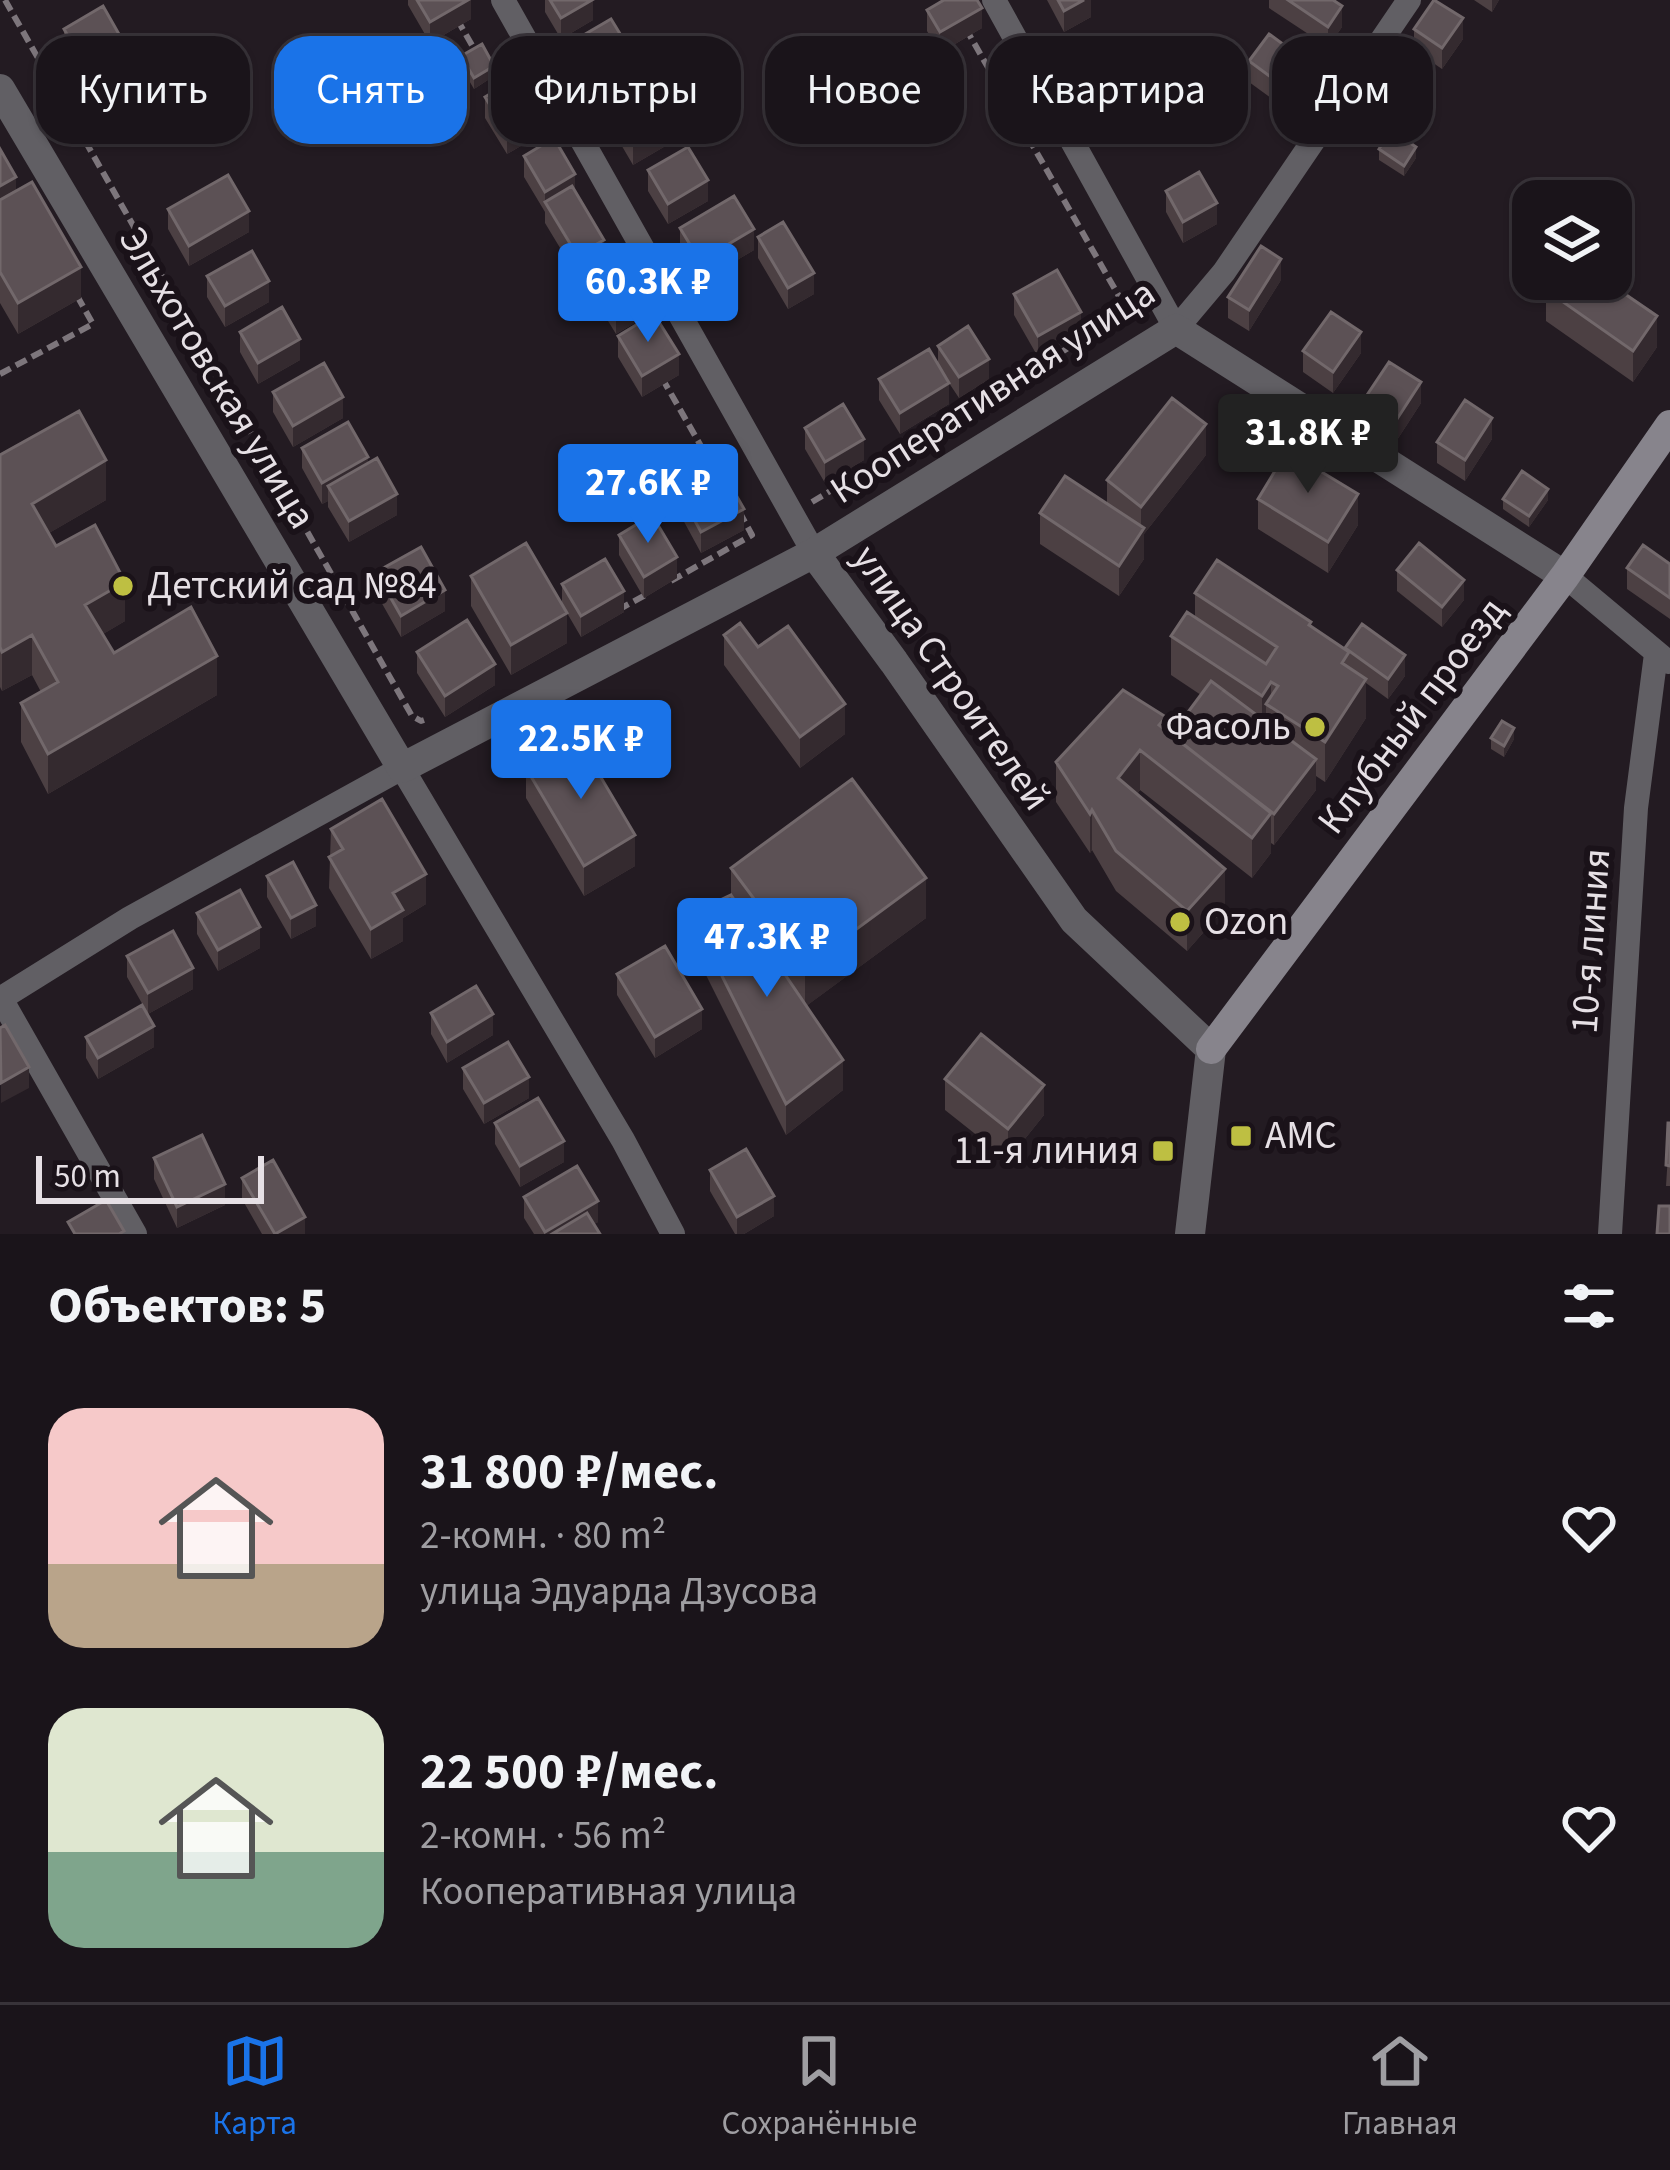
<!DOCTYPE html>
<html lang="ru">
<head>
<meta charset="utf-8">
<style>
  :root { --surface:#1a141a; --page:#231d23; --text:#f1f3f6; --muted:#9f9ea2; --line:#383339; --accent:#1a73e8 }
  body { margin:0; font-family:"Source Sans 3",sans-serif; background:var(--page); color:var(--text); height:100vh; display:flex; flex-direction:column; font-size:45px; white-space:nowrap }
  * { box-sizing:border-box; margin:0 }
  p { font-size:39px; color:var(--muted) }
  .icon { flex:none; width:66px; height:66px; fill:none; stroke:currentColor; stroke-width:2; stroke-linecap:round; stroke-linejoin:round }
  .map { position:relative; height:1234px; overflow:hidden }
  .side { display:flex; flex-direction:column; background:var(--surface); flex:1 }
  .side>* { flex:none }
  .top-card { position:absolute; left:36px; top:36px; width:1599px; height:108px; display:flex; gap:24px }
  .tools { position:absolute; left:1512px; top:180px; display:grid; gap:24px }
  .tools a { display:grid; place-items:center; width:120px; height:120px; border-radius:24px; background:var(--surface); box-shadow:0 3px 9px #0004,0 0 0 3px var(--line); font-size:60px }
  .scale { position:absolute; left:36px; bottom:30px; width:228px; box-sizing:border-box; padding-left:12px; border:6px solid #e6e0e5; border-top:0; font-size:33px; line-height:42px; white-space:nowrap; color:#e6e0e5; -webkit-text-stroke:9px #1a1219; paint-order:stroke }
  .price { position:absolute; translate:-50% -102px; padding:0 27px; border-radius:12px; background:var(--accent); color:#fff; font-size:39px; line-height:78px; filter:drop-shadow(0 3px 6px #0008) }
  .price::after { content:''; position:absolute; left:50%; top:72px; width:36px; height:27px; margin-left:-18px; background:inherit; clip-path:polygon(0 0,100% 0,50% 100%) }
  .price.current { background:#222; color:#fff }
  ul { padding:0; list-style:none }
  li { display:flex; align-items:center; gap:36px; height:300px; padding:0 48px }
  li span { display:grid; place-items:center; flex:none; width:336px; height:240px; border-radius:36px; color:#555 }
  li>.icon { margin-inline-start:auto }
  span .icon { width:144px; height:144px; fill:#fffc; stroke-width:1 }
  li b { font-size:51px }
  h2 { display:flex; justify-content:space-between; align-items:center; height:144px; padding:0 48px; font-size:51px }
  .tag { padding:0 42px; border-radius:36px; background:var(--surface); box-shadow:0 3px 9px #0004,0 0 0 3px var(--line); font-size:42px; line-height:108px }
  .tag.current { background:var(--accent); color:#fff }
  .menu { display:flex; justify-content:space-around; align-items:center; height:168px; border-top:3px solid var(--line); background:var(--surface); font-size:33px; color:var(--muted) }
  .menu a { display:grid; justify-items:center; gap:6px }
  .menu .current { color:var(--accent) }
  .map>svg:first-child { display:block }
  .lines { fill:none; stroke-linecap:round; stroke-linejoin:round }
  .path { stroke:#7d767c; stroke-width:6; stroke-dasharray:12 6; stroke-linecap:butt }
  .minor { stroke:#615f64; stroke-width:24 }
  .tertiary { stroke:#615f64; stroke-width:30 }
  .secondary { stroke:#87848c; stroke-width:30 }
  .wall { fill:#4c4043 }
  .shaded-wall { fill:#342a2f }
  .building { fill:#5c5155; stroke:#72686b; stroke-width:3 }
  .poi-dot { fill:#bebf42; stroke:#1a1219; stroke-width:4.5 }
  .labels { text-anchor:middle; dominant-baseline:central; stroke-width:12; stroke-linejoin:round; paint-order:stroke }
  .street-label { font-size:39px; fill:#e6e0e5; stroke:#1a1219 }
  .poi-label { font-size:39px; fill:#e6e0e5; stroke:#1a1219; text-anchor:start }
</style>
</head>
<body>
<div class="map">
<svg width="1670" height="1234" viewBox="0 0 1670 1234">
  <rect width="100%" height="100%" fill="#231b22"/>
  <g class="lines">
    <path class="path" d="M5,0L412,716L421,721L424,720
      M457,19L477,54
      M594,258L608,283
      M0,374L93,324L76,294
      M662,378L721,481
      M812,502L1128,312L966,29
      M671,581L752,535L740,513
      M618,610L649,593"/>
    <path class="minor" d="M503,0L814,553
      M994,0L1176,329L1224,272L1409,0
      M1565,576L1668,662
      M0,997L135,1234
      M0,999L130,918L402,768L623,1140L673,1234
      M1610,1234L1636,808L1656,654"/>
    <path class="tertiary" d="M0,89L402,768L814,553L1176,329L1565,576
      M814,553L894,662L1074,920L1211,1049L1190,1234"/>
    <path class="secondary" d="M1211,1049L1565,576L1670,425"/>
  </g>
  <path class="wall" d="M408,0H471V19L430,43L408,5Z
    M545,0H593V20L561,39L545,12Z
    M1047,0H1091V17L1064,32Z
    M1269,0H1333L1342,27L1328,47L1269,8Z
    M1474,0H1499L1492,12Z
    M927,10L982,28L940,53L927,31Z
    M64,29L124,64L85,87L64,49Z
    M1414,29L1463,39L1442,69L1414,50Z
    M575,40L633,76L596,97L575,61Z
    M461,56L494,76L474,89L461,67Z
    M1249,61L1306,82L1286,109L1249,82Z
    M1104,77L1166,107L1124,132L1104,98Z
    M96,89L147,126L115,144L96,110Z
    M485,97L538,136L507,154L485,118Z
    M1372,97L1418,103L1402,128L1372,108Z
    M659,101L698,127L633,165L609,124V104Z
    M0,149L16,191L81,298L18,334L0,303Z
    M1379,149L1416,158L1404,176L1379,160Z
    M524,156L575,192L604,261L577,276L545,223V212L524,177Z
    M648,170L708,201L668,224L648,191Z
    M1166,191L1217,224L1183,243L1166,212Z
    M168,209L249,232L189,266L168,229Z
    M680,228L754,250L700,282L680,249Z
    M758,237L814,294L788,309L758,258Z
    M207,276L269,302L225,327L207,297Z
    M1281,280L1249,331L1228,318V297Z
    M597,282L643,318L616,334L597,303Z
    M1546,290L1657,347L1633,382L1546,321Z
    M1014,294L1081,333L1038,357L1014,315Z
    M240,332L300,360L258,384L240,352Z
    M618,336L679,375L642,397L618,357Z
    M938,346L989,379L959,398L949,383V404L900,434L879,400V379L938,365Z
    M1303,351L1361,353L1333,393L1303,372Z
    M273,392L343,418L293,447L273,412Z
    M1365,398L1421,403L1397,440L1365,419Z
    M805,428L864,460L825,483L805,449Z
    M1492,439L1465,481L1437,463V442Z
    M302,448L368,463L397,515L349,542L328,507V501L322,504L302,468Z
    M0,455L106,500L49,533L56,546L125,621L103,634L114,653L217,695L48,794L21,742V703L41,692L32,675L2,691L0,687Z
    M1206,455L1144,534V559L1119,596L1040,544V513L1107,503V480Z
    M682,497L744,530L701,553L682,518Z
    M1258,499L1358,525L1328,573L1258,529Z
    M1503,499L1548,500L1529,527L1503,509Z
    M619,535L677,578L644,598L619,555Z
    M1670,564V619L1627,589V568Z
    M1397,570L1464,600L1442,627L1397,591Z
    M376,572L445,611L401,637L376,593Z
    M471,576L562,604V584L624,612L581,637L567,613V643L511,675L471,606Z
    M1195,593L1311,627L1345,649L1405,676L1388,699L1366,683V718L1325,782L1316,776V790L1274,845L1271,843V853L1252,878L1140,790L1137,794L1225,908L1187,951L1116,891L1092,850L1090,853L1056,802V762L1166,730L1171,735L1201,695L1171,675V636L1195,617Z
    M724,635L758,647L845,734L800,768L724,665Z
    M417,652L495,685L445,717L417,673Z
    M1491,738L1514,739L1504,757L1491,749Z
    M526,768L635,866L584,896L526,798Z
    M331,829L426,904L403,918V941L371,959L329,888Z
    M731,868L926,918L806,1006L843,1090L786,1135L691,945V914L731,895Z
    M267,876L316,926L291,939L267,897Z
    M197,913L260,948L218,971L197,934Z
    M127,956L193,989L148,1014L127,977Z
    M617,974L702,1029L655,1058L617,995Z
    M431,1013L493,1035L447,1063L431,1034Z
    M86,1037L154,1047L98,1079L86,1058Z
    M463,1068L529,1098L484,1124L463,1089Z
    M945,1079L1044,1115L1008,1160L945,1110Z
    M495,1123L564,1162L520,1187L495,1144Z
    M1670,1123V1186H1666Z
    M154,1158L225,1205L177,1228L154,1179Z
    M710,1170L774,1216L744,1234H735L710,1191Z
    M242,1178L305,1234H262L242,1199Z
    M524,1197L598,1222L594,1224L600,1234H534L524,1218Z"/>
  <path class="shaded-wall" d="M468,0H471V19L430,43V22Z
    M593,0V20L561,39V18Z
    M1084,0H1091V17L1064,32V11Z
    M1492,0H1499L1492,12Z
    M1342,6V27L1328,47V27Z
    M982,8V28L940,53V32Z
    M1463,18V39L1442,69V48Z
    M124,43V64L85,87V66Z
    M633,55V76L596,97V76Z
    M1306,61V82L1286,109V88Z
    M494,66V76L474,89V78Z
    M1166,86V107L1124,132V111Z
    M1418,92V103L1402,128V117Z
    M147,105V126L115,144V123Z
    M698,106V127L633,165V145Z
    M538,115V136L507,154V133Z
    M1416,147V158L1404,176V166Z
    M575,174V195L545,202V212V192Z
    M16,177V198L0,207V186Z
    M708,180V201L668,224V204Z
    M1217,203V224L1183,243V222Z
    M249,211V232L189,266V246Z
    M754,229V250L700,282V261Z
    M604,240V261L577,276V255Z
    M1281,259V280L1249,331V310Z
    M81,267V298L18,334V303Z
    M814,273V294L788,309V288Z
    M269,281V302L225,327V306Z
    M643,297V318L616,334V313Z
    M1081,312V333L1038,357V336Z
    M1657,316V347L1633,382V351Z
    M1361,332V353L1333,393V372Z
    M300,339V360L258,384V363Z
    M679,354V375L642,397V376Z
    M989,359V379L959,398V377Z
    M1421,382V403L1397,440V419Z
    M949,383V404L900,434V413Z
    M343,397V418L293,447V426Z
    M1492,418V439L1465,481V460Z
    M1206,424V455L1144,534V559L1119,596V566L1141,532V507Z
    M864,439V460L825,483V462Z
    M368,457V478L328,486V501L322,504V483Z
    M106,460V500L32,543V504Z
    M1548,489V500L1529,527V516Z
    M397,494V515L349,542V521Z
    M1358,494V525L1328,573V542Z
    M744,509V530L701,553V532Z
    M677,557V578L644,598V577Z
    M1464,580V600L1442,627V607Z
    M125,582V621L85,645V605Z
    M445,590V611L401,637V616Z
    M624,591V612L581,637V616Z
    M567,613V643L511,675V645Z
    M32,635V675L2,691V652Z
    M1405,655V676L1388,699V679Z
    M217,656V695L48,794V754Z
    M495,664V685L445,717V696Z
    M1366,679V718L1325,782V742Z
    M1271,682V707L1266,704V729L1262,735V696Z
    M845,704V734L800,768V737Z
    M1514,728V739L1504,757V746Z
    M1140,750V790L1118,817V778Z
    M1316,759V790L1274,845V814Z
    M1092,810V850L1090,853V814Z
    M1271,813V853L1252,878V838Z
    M635,835V866L584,896V866Z
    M1225,869V908L1187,951V911Z
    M426,874V904L403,918V941L371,959V929L393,893Z
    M926,878V918L805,1007V967Z
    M316,905V926L291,939V918Z
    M260,927V948L218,971V950Z
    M193,968V989L148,1014V993Z
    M702,1009V1029L655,1058V1037Z
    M493,1014V1035L447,1063V1042Z
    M154,1026V1047L98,1079V1058Z
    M843,1060V1090L786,1135V1104Z
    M29,1067V1088L1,1103V1083Z
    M529,1077V1098L484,1124V1103Z
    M1044,1085V1115L1008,1160V1129Z
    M564,1141V1162L520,1187V1166Z
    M225,1184V1205L177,1228V1207Z
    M774,1196V1216L744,1234H737V1217Z
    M598,1201V1222L576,1234H545V1232Z
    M305,1217V1234H275Z"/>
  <path class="building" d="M417,0H468L430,22Z
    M550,0H592L561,18Z
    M944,0H977L982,8L940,32L927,10Z
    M1058,0H1084L1064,11Z
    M1288,0H1333L1342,6L1328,27Z
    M1434,0L1463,18L1442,48L1414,29Z
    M103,6L124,43L85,66L64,29Z
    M611,19L633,55L596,76L575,40Z
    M1269,34L1306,61L1286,88L1249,61Z
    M482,44L494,66L474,78L461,56Z
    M1147,53L1166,86L1124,111L1104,77Z
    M128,71L147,105L115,123L96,89Z
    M1388,73L1418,92L1402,117L1372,97Z
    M516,78L538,115L507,133L485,97Z
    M647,81L659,101L685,85L698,106L633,145L609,104Z
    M1391,130L1416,147L1404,166L1379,149Z
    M554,138L575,174L545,192L524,156Z
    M688,147L708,180L668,204L648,170Z
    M0,149L16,177L0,186Z
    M1199,172L1217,203L1183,222L1166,191Z
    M228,175L249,211L189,246L168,209Z
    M32,182L81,267L18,303L0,272V200Z
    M572,186L604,240L577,255L545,202Z
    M734,196L754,229L700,261L680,228Z
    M783,222L814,273L788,288L758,237Z
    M1261,246L1281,259L1249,310L1228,297Z
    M252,251L269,281L225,306L207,276Z
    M625,266L643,297L616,313L597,282Z
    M1057,270L1081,312L1038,336L1014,294Z
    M1554,279H1603L1657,316L1633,351L1546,290Z
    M282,307L300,339L258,363L240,332Z
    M1331,312L1361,332L1333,372L1303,351Z
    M654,314L679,354L642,376L618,336Z
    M968,326L989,359L959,377L938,346Z
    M929,349L949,383L900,413L879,379Z
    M1389,362L1421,382L1397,419L1365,398Z
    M324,363L343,397L293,426L273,392Z
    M1172,398L1206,424L1141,507L1107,480Z
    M1465,400L1492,418L1465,460L1437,442Z
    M843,404L864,439L825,462L805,428Z
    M79,411L106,460L32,504L56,546L95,525L125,582L85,605L114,653L191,607L217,656L48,754L21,703L58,682L32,635L2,652L0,647V455Z
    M348,422L368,457L322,483L302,448Z
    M1287,451L1358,494L1328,542L1258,499Z
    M377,458L397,494L349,521L328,486Z
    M1522,471L1548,489L1529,516L1503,499Z
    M724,474L744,509L701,532L682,497Z
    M1065,476L1144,528L1119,566L1040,513Z
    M652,515L677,557L644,577L619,535Z
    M526,543L567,613L511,645L471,576Z
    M1419,543L1464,580L1442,607L1397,570Z
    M1643,545L1670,564V598L1627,568Z
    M421,547L445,590L401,616L376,572Z
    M605,559L624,591L581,616L562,584Z
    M1217,560L1311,622L1309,625L1349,652L1342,663L1366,679L1325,742L1266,704L1278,686L1271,682L1262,696L1171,636L1187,612L1266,664L1277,647L1195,593Z
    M467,620L495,664L445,696L417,652Z
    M740,623L758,647L788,626L845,704L800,737L724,635Z
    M1362,624L1405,655L1388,679L1345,648Z
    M1211,681L1316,759L1274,814L1171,735Z
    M1123,690L1166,717L1159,725L1271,813L1252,838L1140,750L1118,778L1225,869L1187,911L1116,851L1092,810L1090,814L1056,762Z
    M1502,721L1514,728L1504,746L1491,738Z
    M577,737L635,835L584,866L526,768Z
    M852,779L926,878L805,967L731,868Z
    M382,799L426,874L393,893L403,910L371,929L329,857L343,849L331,829Z
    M293,862L316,905L291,918L267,876Z
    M240,890L260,927L218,950L197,913Z
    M731,895L843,1060L786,1104L691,914Z
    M173,931L193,968L148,993L127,956Z
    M665,946L702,1009L655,1037L617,974Z
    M476,986L493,1014L447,1042L431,1013Z
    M142,1005L154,1026L98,1058L86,1037Z
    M5,1025L29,1067L1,1083L0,1028Z
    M981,1034L1044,1085L1008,1129L945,1079Z
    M508,1042L529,1077L484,1103L463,1068Z
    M538,1098L564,1141L520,1166L495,1123Z
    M1668,1123H1670V1166L1666,1165Z
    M202,1135L225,1184L177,1207L154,1158Z
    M746,1149L774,1196L737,1217L710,1170Z
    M273,1160L305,1217L275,1234L242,1178Z
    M577,1166L598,1201L545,1232L524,1197Z
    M106,1200L124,1231L119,1234H75L68,1222Z
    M1659,1206H1670V1234H1657Z
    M587,1213L600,1234H552Z"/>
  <g class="poi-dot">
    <circle cx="123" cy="586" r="12"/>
    <circle cx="1315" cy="727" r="12"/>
    <circle cx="1180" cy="922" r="12"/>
    <rect x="1229" y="1124" width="24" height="24" rx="6"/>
    <rect x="1151" y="1139" width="24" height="24" rx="6"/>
  </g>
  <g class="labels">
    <g class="street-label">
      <text transform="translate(217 378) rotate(59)">Эльхотовская улица</text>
      <text transform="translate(993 392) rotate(-33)">Кооперативная улица</text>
      <text transform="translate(951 678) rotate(55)">улица Строителей</text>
      <text transform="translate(1412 716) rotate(-53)">Клубный проезд</text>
      <text transform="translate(1591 941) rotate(-86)">10-я линия</text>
    </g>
    <g class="poi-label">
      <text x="147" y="586">Детский сад №84</text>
      <text x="1291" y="727" text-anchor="end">Фасоль</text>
      <text x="1204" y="922">Ozon</text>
      <text x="1265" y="1136">АМС</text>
      <text x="1139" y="1151" text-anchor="end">11-я линия</text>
    </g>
  </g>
</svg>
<div class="tools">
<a><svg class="icon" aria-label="layers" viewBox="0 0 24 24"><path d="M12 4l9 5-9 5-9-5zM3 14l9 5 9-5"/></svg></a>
</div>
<div class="scale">50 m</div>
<b class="price" style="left:648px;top:345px">60.3K ₽</b>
<b class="price current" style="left:1308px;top:496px">31.8K ₽</b>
<b class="price" style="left:648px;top:546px">27.6K ₽</b>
<b class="price" style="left:581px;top:802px">22.5K ₽</b>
<b class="price" style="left:767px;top:1000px">47.3K ₽</b>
<div class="top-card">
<a class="tag">Купить</a>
<a class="tag current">Снять</a>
<a class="tag">Фильтры</a>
<a class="tag">Новое</a>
<a class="tag">Квартира</a>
<a class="tag">Дом</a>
</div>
</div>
<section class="side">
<h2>Объектов: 5<svg class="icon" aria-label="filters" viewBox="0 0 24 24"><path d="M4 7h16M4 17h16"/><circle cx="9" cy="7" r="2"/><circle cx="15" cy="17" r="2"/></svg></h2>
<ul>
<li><span style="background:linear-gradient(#f6c9c9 65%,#b9a48a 0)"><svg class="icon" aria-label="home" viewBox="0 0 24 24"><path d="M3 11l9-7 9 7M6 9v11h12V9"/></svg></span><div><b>31 800 ₽/мес.</b><p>2-комн. · 80 m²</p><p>улица Эдуарда Дзусова</p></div><svg class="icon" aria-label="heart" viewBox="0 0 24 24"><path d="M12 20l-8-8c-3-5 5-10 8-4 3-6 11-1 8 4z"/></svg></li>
<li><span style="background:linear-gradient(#dfe7d0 60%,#7fa58c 0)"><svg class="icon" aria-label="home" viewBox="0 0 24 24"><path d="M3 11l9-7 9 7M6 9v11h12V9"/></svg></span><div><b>22 500 ₽/мес.</b><p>2-комн. · 56 m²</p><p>Кооперативная улица</p></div><svg class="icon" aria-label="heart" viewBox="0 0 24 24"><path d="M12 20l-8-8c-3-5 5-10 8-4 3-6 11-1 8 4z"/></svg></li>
</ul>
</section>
<nav class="menu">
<a class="current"><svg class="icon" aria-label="map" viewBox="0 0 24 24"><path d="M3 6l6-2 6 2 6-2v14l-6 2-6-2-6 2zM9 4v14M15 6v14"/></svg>Карта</a>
<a><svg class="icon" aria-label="saved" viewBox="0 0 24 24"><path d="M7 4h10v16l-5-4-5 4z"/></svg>Сохранённые</a>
<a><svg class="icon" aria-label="home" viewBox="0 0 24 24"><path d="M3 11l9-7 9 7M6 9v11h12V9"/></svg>Главная</a>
</nav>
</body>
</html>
